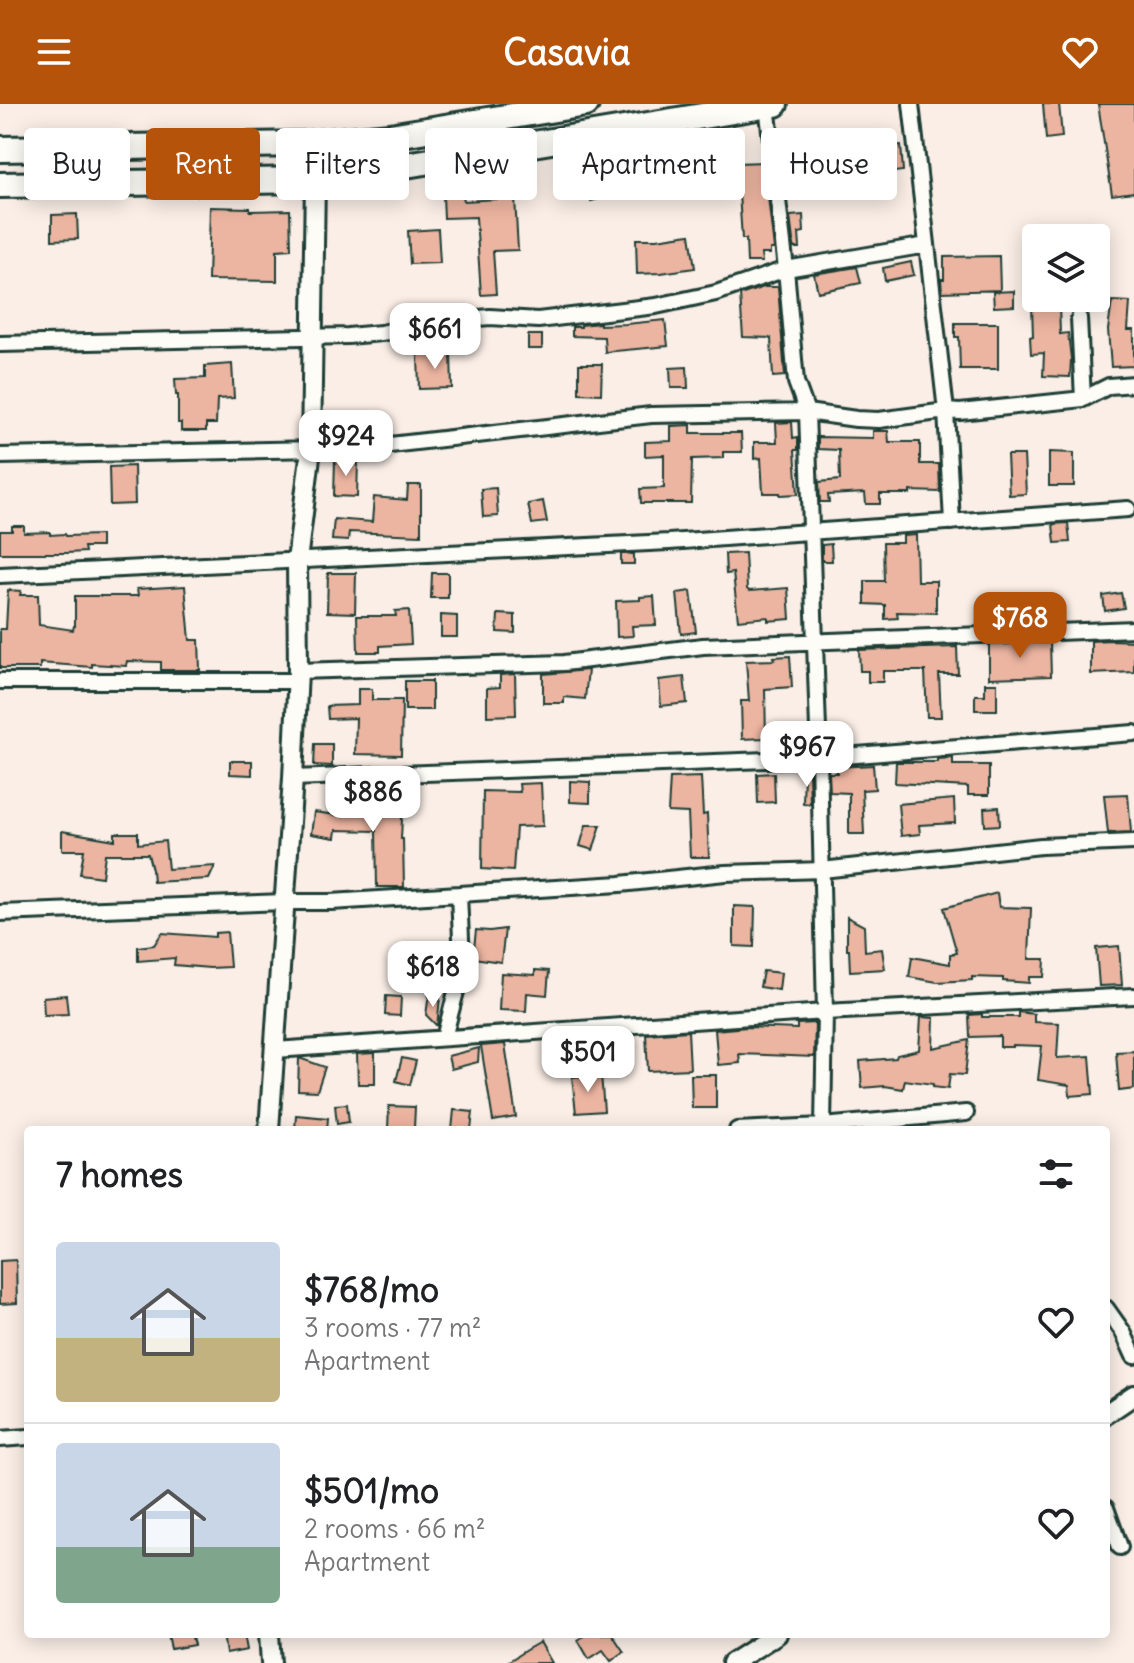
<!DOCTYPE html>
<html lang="en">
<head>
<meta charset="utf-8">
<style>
  :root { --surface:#fff; --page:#f6f6f6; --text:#202124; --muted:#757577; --line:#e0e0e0; --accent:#b45309 }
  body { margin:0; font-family:Delius,sans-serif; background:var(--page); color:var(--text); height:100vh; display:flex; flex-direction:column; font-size:30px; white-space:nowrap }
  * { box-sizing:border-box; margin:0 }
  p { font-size:26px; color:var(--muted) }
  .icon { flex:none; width:44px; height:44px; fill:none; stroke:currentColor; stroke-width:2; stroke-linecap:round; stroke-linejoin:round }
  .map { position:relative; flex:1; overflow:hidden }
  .sheet { position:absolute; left:24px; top:1022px; width:1086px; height:512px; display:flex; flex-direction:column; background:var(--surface); border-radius:8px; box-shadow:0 4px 20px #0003 }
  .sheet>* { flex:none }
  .guide { position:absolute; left:24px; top:24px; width:1086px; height:72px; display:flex; gap:16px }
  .buttons { position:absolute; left:1022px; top:120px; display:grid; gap:16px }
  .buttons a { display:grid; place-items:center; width:88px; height:88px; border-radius:8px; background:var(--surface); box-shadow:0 4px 20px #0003; font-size:40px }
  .price { position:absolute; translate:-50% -68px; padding:0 18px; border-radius:16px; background:#fff; color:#222; font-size:26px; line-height:52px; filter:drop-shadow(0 2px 4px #0008) }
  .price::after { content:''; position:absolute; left:50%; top:48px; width:24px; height:18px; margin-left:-12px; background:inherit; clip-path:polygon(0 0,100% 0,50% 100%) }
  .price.on { background:var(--accent); color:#fff }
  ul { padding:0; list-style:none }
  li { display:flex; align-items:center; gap:24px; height:200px; padding:0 32px }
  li+li { border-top:2px solid var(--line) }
  li span { display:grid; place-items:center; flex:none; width:224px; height:160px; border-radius:8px; color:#555 }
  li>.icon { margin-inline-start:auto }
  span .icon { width:96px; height:96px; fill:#fffc; stroke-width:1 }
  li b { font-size:34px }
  h2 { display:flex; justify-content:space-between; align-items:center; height:96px; padding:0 32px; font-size:34px }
  .pill { padding:0 28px; border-radius:8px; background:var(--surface); box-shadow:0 4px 20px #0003; font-size:28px; line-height:72px }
  .pill.on { background:var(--accent); color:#fff }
  header { display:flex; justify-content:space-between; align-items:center; height:104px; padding:0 32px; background:var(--accent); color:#fff; font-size:36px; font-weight:700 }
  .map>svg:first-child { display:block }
  .building { fill:#ecb5a1; stroke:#1f3d34; stroke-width:2 }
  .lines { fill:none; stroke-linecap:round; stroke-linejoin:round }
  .street-casing { stroke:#1f3d34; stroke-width:20 }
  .secondary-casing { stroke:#1f3d34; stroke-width:24 }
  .highway-casing { stroke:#1f3d34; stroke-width:30 }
  .street { stroke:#fdfcf7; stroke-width:14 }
  .secondary { stroke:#fdfcf7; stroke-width:18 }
  .highway { stroke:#fdfcf7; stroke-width:24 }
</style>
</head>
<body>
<header><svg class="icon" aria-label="menu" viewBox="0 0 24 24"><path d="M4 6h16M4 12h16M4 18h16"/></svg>Casavia<svg class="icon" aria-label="heart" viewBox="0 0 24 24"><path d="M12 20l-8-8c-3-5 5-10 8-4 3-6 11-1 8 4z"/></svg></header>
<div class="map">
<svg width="1134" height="1559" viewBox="0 0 1134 1559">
  <rect width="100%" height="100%" fill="#faeee6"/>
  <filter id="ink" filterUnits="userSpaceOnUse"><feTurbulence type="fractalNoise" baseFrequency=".0125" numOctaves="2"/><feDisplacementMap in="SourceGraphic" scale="16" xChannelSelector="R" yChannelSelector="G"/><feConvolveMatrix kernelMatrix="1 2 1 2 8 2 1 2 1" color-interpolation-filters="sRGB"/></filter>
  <g filter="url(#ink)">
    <path class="building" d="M1043,0H1059L1062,33L1046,35Z
      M1098,0H1134V88L1112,91Z
      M817,27L821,47L815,48L822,79L809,83L801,51L796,52L792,32Z
      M901,41L903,67L879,70L876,43Z
      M764,58L774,145H770V150H761L762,158H747L746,135H742L737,59Z
      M602,66L603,72L614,70L616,84L605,85L607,93L591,97L585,69Z
      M463,91L464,97L515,94L518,146L493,147L496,190L481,191L476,113L444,114L443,92Z
      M210,103L250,104V107L290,106L291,145L277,146V177L208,176Z
      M77,110L78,135L52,136V111Z
      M803,111L804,128L799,129L800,144H794L790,112Z
      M438,125L440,159L410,160L408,127Z
      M690,130L695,164L661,169L637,170L636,135H657Z
      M999,152L1000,186L942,188L941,175H944V153Z
      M911,158L914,171L885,177L883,164Z
      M857,163L861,179L818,188L814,170Z
      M764,183H778L785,272L773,273L771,234L743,233L740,191Z
      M1014,187V202L994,203L993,188Z
      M1112,197L1130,198L1128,226H1134V262L1111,263L1108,226Z
      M1059,200L1060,230L1068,229L1071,255L1070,273L1043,272L1044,249L1031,250L1030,233L1033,232L1032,201Z
      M665,216L668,242L605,248L604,233L572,232V223H581V221L600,219V221L626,220Z
      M955,219H998V265H960L959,233H955Z
      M528,231H542V245H528Z
      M451,249L452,284L419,285L418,250Z
      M232,260L234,294L217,295L216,320H206V327H181V319H178V291H176L175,275L205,274V262Z
      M579,260H602L601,290L579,289Z
      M687,263L688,284H671L670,264Z
      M792,318L793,334L798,333V346H795L798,390L780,391V389H763L761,354L754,355V338H777L776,319Z
      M691,321V329H741L742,348H723V354L692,355L691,399H641L640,385L664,384V351L645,352V338L671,337V322Z
      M873,327H888L889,338H920V360H939L940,388L910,387V390H880V400H866L865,389L828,391L829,398H820L819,378L840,376L839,346L818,345V333L873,334Z
      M1049,348L1074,349V382H1049Z
      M1007,351H1024L1026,390L1009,391Z
      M335,355L358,356L357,393L334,392Z
      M134,362L135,400L110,401L109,363Z
      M408,381H421V431L349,428L348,437L332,436L334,415L372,418L374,393L407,396Z
      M496,384L498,412L483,413L481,385Z
      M543,397L547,418L532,420L528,400Z
      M1068,419L1070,438L1055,439L1053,420Z
      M12,422H24V429L50,428V431L65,430L66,432L101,431V443H84L85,448L66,449H0V427H12Z
      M916,431L917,477H936V509L897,508L898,514L885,515V501L865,500V477H884L883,439H903V432Z
      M831,440L832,457H822V441Z
      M745,449L747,485L749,487L788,484L790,515L768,517V513L738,516L733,469L726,470L725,450Z
      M621,450H634V460H621Z
      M328,469H356L355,509L327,508Z
      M432,469H448V494H431Z
      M185,482L190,536H199L200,566H161V558L127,557L126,562L92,560V563L40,559V564H0V525H6L8,486L21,487L20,491H38L39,521L73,526L74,522H75V492H138L137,485Z
      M691,487L696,528L681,530L677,489Z
      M1121,489L1124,504L1105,507L1103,492Z
      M654,492L656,521L632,522L633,532L617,533L616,497L640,496V493Z
      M409,506L411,540L380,542V548H358L357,512H396L395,507Z
      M498,510L515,511V529L497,528Z
      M441,511L457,512V533H441Z
      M1111,536L1134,537V568L1091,570V537Z
      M1050,538L1051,572L989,574V541Z
      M957,543L958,570H939L941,613H927L925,567H883V578H868V567H860L859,546Z
      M790,552L792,583L765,585L766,634L742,635L741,597H749L746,557L774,556L773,553Z
      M588,566L585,595L564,593V599H543V570Z
      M515,570L516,611L487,612V584L500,583V571Z
      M684,573L687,599L661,602L659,576Z
      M405,577H432V606H405Z
      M985,579H997V606H975V591H985Z
      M358,585H372V596H402L401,651L355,650L356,614L328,615L327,602L358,601Z
      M315,640H332V662L314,661Z
      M953,654V661H989V691H968V683L895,679L896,658H937V655Z
      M230,657H252V671L230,670Z
      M873,661L875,685L862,686L864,730H849V689L830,688L829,669H837V663Z
      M804,668H809L810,700L803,699Z
      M774,669L775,698L758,699L757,670Z
      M701,673L703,711L707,710L709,753H690L688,709L668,708L670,674Z
      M570,677L590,678V699L570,698Z
      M541,679L543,722L516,723L513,767L482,765L483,687L520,688L519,680Z
      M1128,690L1131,728L1108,729L1104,691Z
      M370,693L403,695L401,735H403L404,783H377L376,727L336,726L335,734L311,730L314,708L343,712V702H369Z
      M954,695L955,719L919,721L920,730L901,732L898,700Z
      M999,703L1000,721L985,722L984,704Z
      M586,721H601L593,746L580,742Z
      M62,727L115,736V729H138V740L165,737L168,765L215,762L209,775L153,778L152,766L148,750H105L102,773L80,770L84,746H62Z
      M997,789L999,803L1031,804L1029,855H1045L1044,873H1029V879L1003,877V874L972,873V876L937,878L909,873L912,853L950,860V850L957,849L944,804Z
      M734,802L755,803L754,843L734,842Z
      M847,813L864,822L865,847L882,845L885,865L850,867L849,846H847Z
      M505,825L501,858L473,854L476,826L490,827Z
      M227,828L230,863L210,864L174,861L175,854L138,857V843L154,841L162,829L215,833V829Z
      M1119,842L1122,881L1099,882L1096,844Z
      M535,866L549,867L547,891L527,889L526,907L499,906L501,869L535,871Z
      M763,867L781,869L779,886L760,883Z
      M429,890L440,894L437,922L426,911Z
      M66,891L68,910L44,911L43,893Z
      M386,892L401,893L400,912L385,911Z
      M1018,908L1034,910V918L1059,919L1057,954L1090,952L1093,990L1070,992L1069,981L1038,976L1042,942L1013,941V943H1000V932L970,933L969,911L982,910V913H1018Z
      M921,913L934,914L933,944L969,936L965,971L950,970L948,985L933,983V980L905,976L903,985L885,982L862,984L860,957L896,954L897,951L919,946Z
      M815,919L814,953L739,950L740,959L718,961L715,926L747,923L797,925V920Z
      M688,927L690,965L648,967L646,930Z
      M560,939H575V964H560Z
      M505,940L516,1013L493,1017L481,942Z
      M479,944L478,958L451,965L448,952Z
      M1134,947V985L1119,987L1116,948Z
      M375,949V980H358L357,950Z
      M299,954L325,963L317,987L298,986Z
      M402,954L416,957L410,981L396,977Z
      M601,970L604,1007L576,1009L572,973Z
      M691,971H716V1004H692Z
      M347,1000L349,1018L337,1020L335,1001Z
      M389,1002L415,1003L414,1024H388Z
      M454,1006L473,1008L471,1026H452Z
      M296,1011L328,1014L327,1026H295Z
      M16,1156L17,1199L0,1200V1157Z
      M168,1530H191L194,1541L171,1545Z
      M223,1530H244L247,1546L226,1550Z
      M587,1530H612L624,1548L611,1557L603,1546L589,1555L578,1536Z
      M540,1538L552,1559H506L526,1546Z"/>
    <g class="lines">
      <defs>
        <path id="street" d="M911,0L946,307L952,418
          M767,1L786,165L796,278L807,308L819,654L825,908L823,1022
          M1079,214L1083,295
          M0,240L348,232L381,229L445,217L490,213L538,216L656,202L716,189L786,165L927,141
          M0,352L364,344L651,311L807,308L856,315L879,316L946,307L960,308L1083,295L1109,282L1134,280
          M0,471L669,438L1128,405
          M298,567L564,559L703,542L1134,525
          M0,577H296
          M293,674L819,654L1134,629
          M0,809L284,798H331L620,780L725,769L822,766L1041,742L1134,738
          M444,934L458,880L462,857L459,790
          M275,946L825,908L1134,892
          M737,1026L823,1022L966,1009
          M1106,1204L1123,1228L1134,1252
          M0,1335L28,1333
          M1106,1404L1120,1443"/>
        <path id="secondary" d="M269,1026L293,674L298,567L297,457L311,345L315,76
          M1106,1310L1134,1291
          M269,1530L271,1559
          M732,1559L777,1530"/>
        <path id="highway" d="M0,45L307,40L390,32L586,0
          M0,81L315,76L775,0"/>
      </defs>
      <use href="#street" class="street-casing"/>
      <use href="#secondary" class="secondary-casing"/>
      <use href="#highway" class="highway-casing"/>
      <use href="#street" class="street"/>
      <use href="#secondary" class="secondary"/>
      <use href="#highway" class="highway"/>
    </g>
  </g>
</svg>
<div class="buttons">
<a><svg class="icon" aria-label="layers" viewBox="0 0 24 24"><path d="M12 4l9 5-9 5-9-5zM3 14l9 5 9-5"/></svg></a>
</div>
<b class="price" style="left:435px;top:267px">$661</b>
<b class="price" style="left:346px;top:374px">$924</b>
<b class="price on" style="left:1020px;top:556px">$768</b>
<b class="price" style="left:807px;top:685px">$967</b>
<b class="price" style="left:373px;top:730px">$886</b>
<b class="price" style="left:433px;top:905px">$618</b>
<b class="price" style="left:588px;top:990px">$501</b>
<div class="guide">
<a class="pill">Buy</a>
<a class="pill on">Rent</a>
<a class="pill">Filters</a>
<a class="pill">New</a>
<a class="pill">Apartment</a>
<a class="pill">House</a>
</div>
<section class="sheet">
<h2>7 homes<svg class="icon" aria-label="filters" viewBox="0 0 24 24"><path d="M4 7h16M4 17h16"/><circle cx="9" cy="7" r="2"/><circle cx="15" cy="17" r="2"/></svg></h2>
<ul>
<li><span style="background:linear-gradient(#c9d6e8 60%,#c2b280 0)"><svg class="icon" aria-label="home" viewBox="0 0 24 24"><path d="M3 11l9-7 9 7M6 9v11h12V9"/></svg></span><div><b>$768/mo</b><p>3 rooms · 77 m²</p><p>Apartment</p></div><svg class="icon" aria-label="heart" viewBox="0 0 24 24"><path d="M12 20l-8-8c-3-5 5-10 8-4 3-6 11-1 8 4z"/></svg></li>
<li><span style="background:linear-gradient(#c9d6e8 65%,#7fa58c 0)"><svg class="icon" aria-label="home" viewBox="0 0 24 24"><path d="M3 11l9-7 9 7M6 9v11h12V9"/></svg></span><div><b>$501/mo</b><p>2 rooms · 66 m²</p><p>Apartment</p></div><svg class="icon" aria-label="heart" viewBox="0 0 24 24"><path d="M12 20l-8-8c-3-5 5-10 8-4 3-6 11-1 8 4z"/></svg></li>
</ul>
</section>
</div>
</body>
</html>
